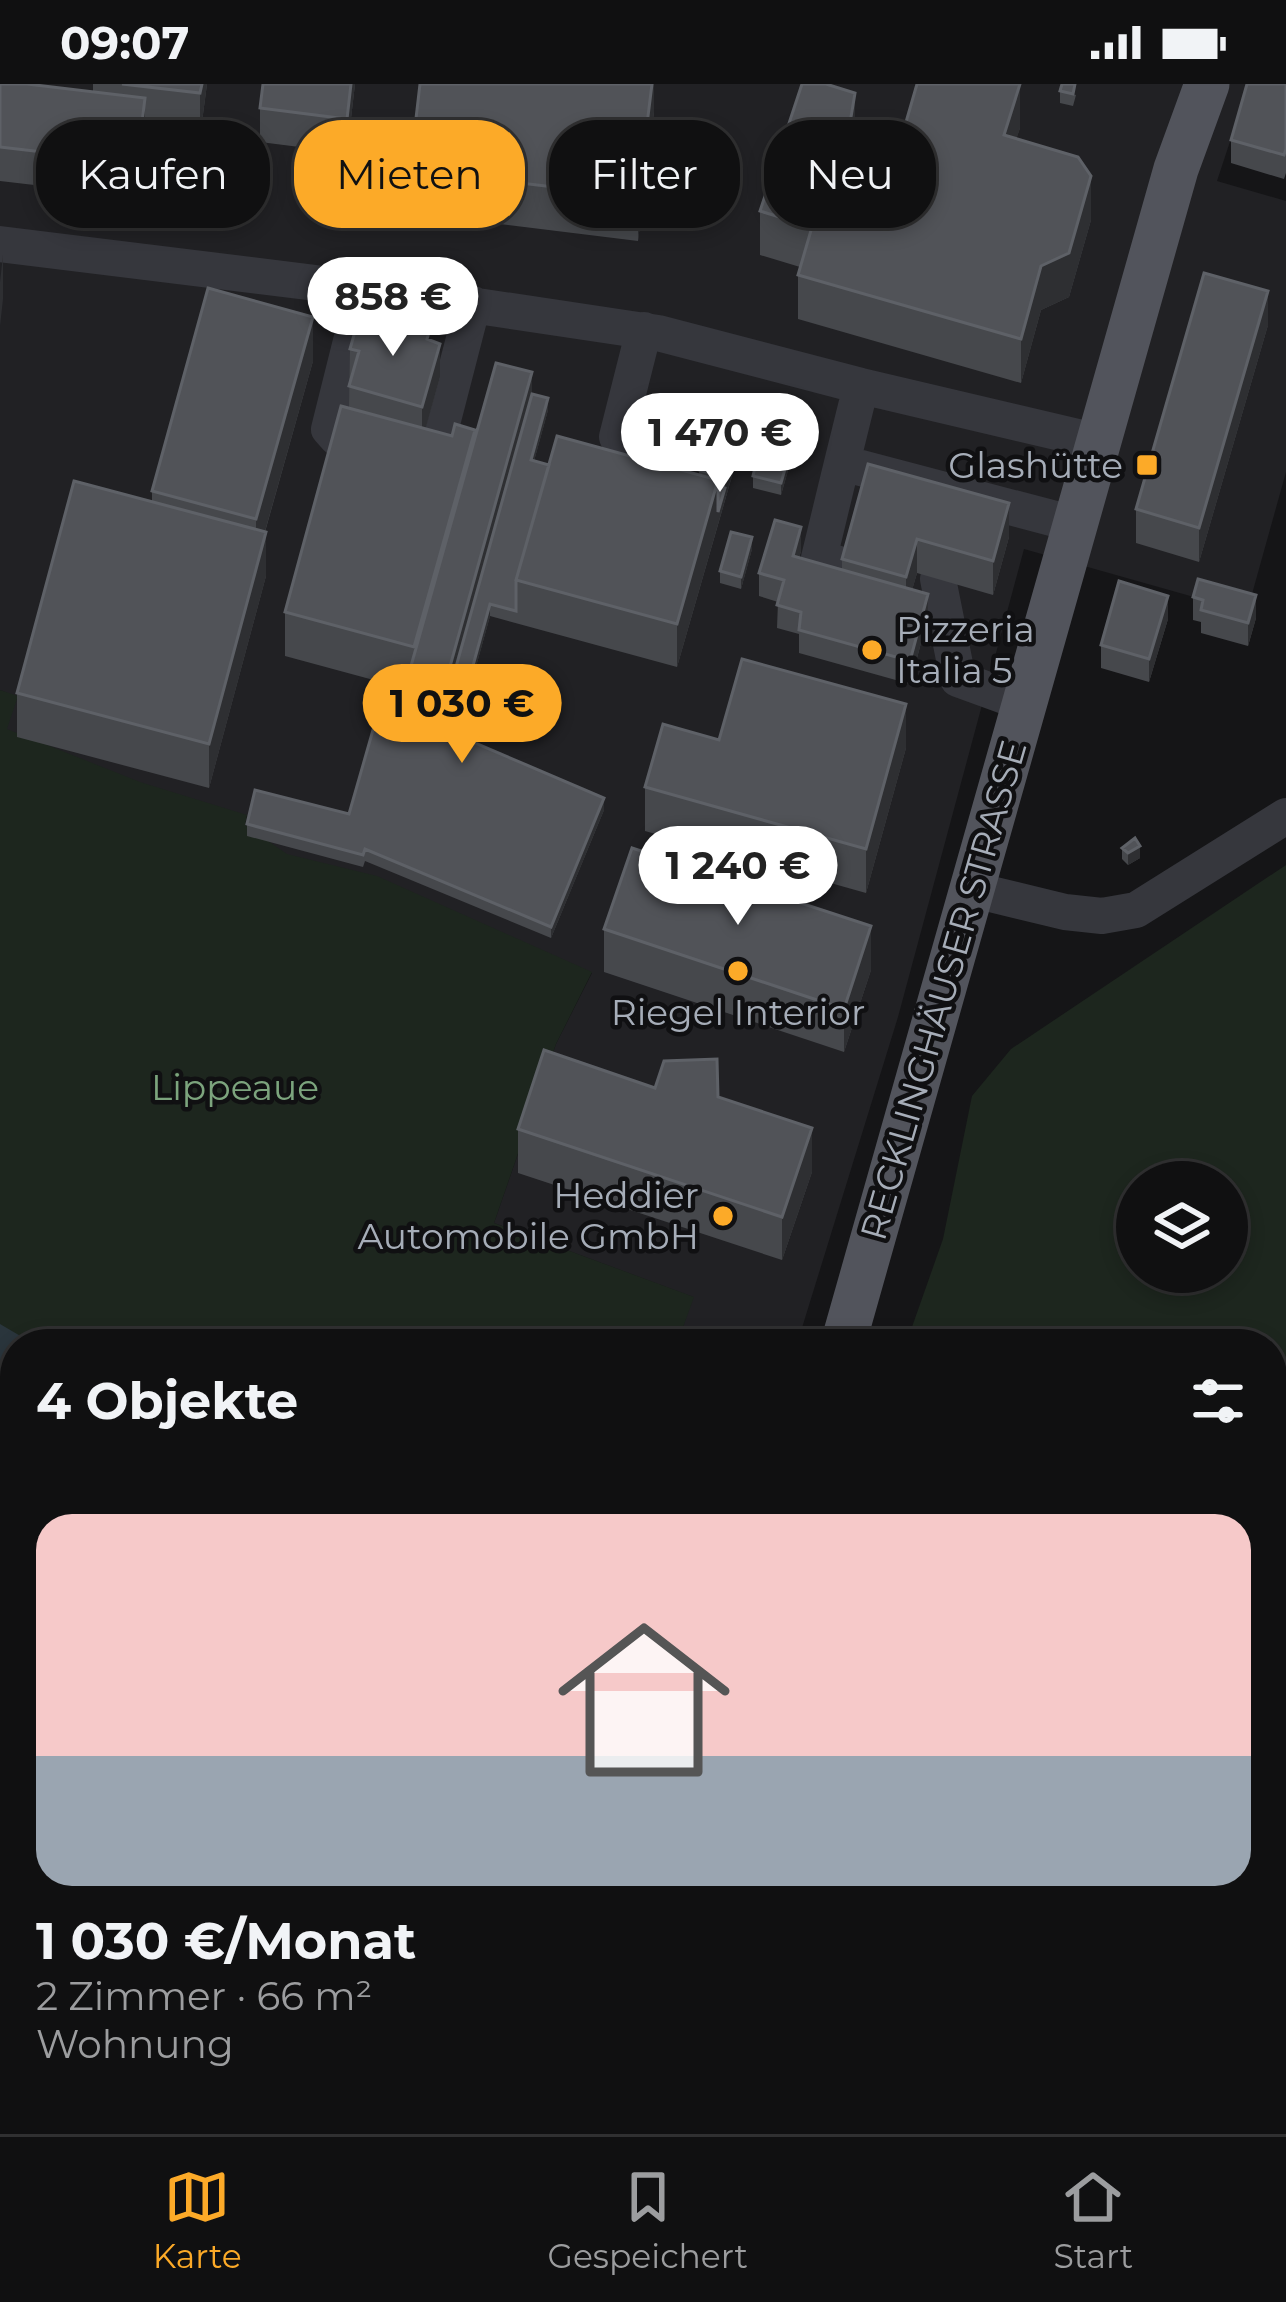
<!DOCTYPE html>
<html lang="de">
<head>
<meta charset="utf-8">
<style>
  :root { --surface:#101011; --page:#19191a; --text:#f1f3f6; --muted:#9c9d9f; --line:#303031; --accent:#fcaa28 }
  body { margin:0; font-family:Montserrat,sans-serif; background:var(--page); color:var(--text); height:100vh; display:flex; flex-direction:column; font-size:45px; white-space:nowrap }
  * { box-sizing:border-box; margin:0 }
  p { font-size:39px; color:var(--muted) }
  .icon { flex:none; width:66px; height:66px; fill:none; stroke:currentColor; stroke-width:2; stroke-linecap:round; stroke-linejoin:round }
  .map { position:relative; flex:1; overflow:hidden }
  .panel { position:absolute; left:0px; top:1245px; width:1287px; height:807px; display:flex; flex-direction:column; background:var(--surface); border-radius:48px 48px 0 0; box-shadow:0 6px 18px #0003,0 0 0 3px var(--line) }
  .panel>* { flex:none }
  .hud { position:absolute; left:36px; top:36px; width:1215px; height:108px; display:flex; gap:24px }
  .buttons { position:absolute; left:1116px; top:1077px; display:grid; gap:24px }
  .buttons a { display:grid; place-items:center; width:132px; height:132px; border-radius:50%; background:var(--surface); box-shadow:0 6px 18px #0003,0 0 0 3px var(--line); font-size:60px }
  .price { position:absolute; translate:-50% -102px; padding:0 27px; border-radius:42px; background:#fff; color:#222; font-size:39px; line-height:78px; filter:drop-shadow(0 3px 6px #0008) }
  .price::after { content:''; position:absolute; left:50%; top:72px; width:36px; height:27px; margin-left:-18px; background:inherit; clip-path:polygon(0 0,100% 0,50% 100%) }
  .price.current { background:var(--accent); color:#111 }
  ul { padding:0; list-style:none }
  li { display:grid; align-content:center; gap:24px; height:636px; padding:0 36px }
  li+li { border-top:3px solid var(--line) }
  li span { display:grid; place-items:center; height:372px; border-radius:36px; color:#555 }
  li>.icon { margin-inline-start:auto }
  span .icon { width:216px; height:216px; fill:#fffc; stroke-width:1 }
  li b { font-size:51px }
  h2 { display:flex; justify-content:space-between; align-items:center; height:144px; padding:0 36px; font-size:51px }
  .chip { padding:0 42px; border-radius:48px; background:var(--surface); box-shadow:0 6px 18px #0003,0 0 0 3px var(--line); font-size:42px; line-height:108px }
  .chip.current { background:var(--accent); color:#111 }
  .status { display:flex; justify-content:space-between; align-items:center; height:84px; padding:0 60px; background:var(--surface); direction:ltr }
  .status svg { height:33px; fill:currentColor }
  .menu { display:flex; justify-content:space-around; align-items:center; height:168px; border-top:3px solid var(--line); background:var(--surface); font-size:33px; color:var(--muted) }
  .menu a { display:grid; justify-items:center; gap:6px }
  .menu .current { color:var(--accent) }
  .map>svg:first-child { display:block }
  .built { fill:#212124 }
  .green { fill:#1d261e; fill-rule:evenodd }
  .water { fill:#2a353c }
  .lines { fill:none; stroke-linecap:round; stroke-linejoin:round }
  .path { stroke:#3c3e44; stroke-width:6; stroke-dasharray:6 9; stroke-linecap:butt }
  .minor { stroke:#36373d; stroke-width:36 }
  .major { stroke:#52545c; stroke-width:45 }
  .wall { fill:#46484c }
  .shaded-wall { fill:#2e2f32 }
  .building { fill:#515358; stroke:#5e6167; stroke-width:3 }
  .poi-dot { fill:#fcaa28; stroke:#101012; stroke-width:4.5 }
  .labels { text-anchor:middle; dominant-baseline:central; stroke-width:9; stroke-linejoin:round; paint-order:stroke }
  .poi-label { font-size:36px; fill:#a6adb8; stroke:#101012; text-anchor:end }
  .street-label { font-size:36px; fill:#a6adb8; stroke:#101012 }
  .park-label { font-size:36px; fill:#7ca47d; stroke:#101012 }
</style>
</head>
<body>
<div class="status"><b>09:07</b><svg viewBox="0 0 49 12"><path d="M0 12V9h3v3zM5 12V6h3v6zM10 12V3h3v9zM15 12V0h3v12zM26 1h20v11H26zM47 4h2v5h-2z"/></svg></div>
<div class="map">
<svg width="1286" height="2050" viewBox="0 0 1286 2050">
  <rect width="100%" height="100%" fill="#151517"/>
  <path class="built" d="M0,0H1249L1217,97L1286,117V388L1247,528L1024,465L898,933L797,1260H677L693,1213L494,1139L556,960L592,889L240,758L247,732L2,657L17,613L0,606Z"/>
  <path class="green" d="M0,606L18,612L7,645L140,698L247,731L245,741L287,770L377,792L592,888L556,960L494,1139L694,1213L677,1260H15V1946L0,1953Z
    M1286,781V1961H1272V1260H906L943,1155L972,1012L1011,965ZM1137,1098H1227V1188H1137Z
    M327,2037H527L525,2050H328Z"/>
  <path class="water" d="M0,1240L34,1260H15V1384L0,1375Z
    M1286,1552V1682L1272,1685V1558Z"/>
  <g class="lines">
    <path class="path" d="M1272,1976L1286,1974
      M1267,2050L1286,2046"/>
    <path class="minor" d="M0,160L364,205L658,249L861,302L1099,358
      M364,205L329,345L337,354L425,376L432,374L435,367L473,220
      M861,302L842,379L1078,441
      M617,353L644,246
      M842,379L819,474L849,483
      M938,495L958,595L1024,619
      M970,805L1065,828L1102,832L1136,826L1286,732
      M0,1966L15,1959"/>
    <path class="major" d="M843,1260L1176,85L1207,0
      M628,2050L630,2037"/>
  </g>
  <path class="wall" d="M0,0L93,8V0H207L200,53L145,46L137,113L0,97Z
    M355,0L347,69L260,58V24Z
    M654,0V28L638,157L410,129V86Z
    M1286,0V89L1284,95L1231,79V56Z
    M1060,7L1076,11L1073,22L1060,19Z
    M855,40L902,52L1020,44L1016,55L1091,136L1069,213L1041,226L1021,299L798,235V191L800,183L760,171V127Z
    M1268,241L1199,478L1136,459V425Z
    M430,256L440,293L425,345L452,352L475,355L532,310L548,326L534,377L549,381L699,391V386L743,354L677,583L490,532L457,651L604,726L551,854L365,777L363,783L247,752V740L349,730L381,640L392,601L285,572V528L349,324L350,265Z
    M313,277L265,448L266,492L209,704L17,653V609L152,417V407Z
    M868,380L1009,453L993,511L917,489L912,506L928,533L910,600L799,569V550L777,544L778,518L759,512V489L801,467L799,474L842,486V475Z
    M789,383L781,411L753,404V392Z
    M752,465L741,505L720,499V487Z
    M1193,513L1256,534L1248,562L1201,549V538L1193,536Z
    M1168,535L1149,598L1101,584V561Z
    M719,656L906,664L866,809L645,747V703Z
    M1122,764L1140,774L1128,781L1122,775Z
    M604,845L871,886L844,968L604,888Z
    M655,1004L718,1013L812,1088L782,1176L518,1089V1045Z
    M79,2037H180L185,2050H84Z
    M725,2037H788L789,2050H729Z"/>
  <path class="shaded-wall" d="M202,0H207L200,53V9Z
    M351,0H355L347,69V35Z
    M652,0H654V28L638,157V113Z
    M1020,0V44L1004,95V51Z
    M855,9V53L850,39Z
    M145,14V48L137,113V79Z
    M1091,92V136L1069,213L1041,226L1021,299V255L1041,182Z
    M3,171V215L0,242V198Z
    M1268,207V241L1199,478V444Z
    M313,233V277L256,479V435Z
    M440,260V293L422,357V323Z
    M532,288V322L439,656V622Z
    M548,314V326L531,388V376Z
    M743,331V354L725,416V393Z
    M475,346V390L414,595V563Z
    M789,371V383L781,411V399Z
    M718,396V428L725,404V416L677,583V540Z
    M1009,419V453L993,511V477Z
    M801,443V467L793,495V472Z
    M266,448V492L209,704V660Z
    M752,453V465L741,505V493Z
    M917,455V489L906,527V493Z
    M928,510V533L910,600V577Z
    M1256,511V534L1248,562V539Z
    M1168,512V535L1149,598V575Z
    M490,520V532L454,662V650Z
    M906,620V664L866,809V765Z
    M604,714V726L551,854V843Z
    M1140,762V774L1128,781V769Z
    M871,842V886L844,968V925Z
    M812,1044V1088L782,1176V1133Z
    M1019,2037H1037L1019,2043Z
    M789,2041V2050H758Z"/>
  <path class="building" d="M0,0H27L145,14L137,79L0,63Z
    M122,0H202L200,9Z
    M263,0H351L347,35L260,24Z
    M420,0H652L638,113L410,86Z
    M802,0H826L855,9L850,39L902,52L917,0H1020L1004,51L1078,73L1091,92L1069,169L1041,182L1021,255L798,191L812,143L760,127Z
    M1062,0H1075L1073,10L1060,7Z
    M1247,0H1286V65L1284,71L1231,56Z
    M1204,189L1268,207L1199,444L1136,425Z
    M208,204L313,233L256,435L152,407Z
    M360,230L430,245L427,255L440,260L422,323L349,302L359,267L350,265Z
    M496,279L532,288L439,622L404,607Z
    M532,310L548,314L531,376L549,381L516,496V527L490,520L454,650L604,714L551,843L365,765L363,771L247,740L255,706L349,730L375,639L381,640L395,589L408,593L404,607V629L439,644Z
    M341,322L452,352L455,340L475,346L414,563L285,528Z
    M717,324L743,331L725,393L699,386Z
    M557,352L718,396L677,540L516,496Z
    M760,363L789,371L781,399L753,392Z
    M868,380L1009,419L993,477L917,455L906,493L842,475Z
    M74,397L266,448L209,660L17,609Z
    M718,402L725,404L718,428Z
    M775,436L801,443L793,472L928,510L910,577L799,546L801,528L777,521L784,496L759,489Z
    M731,448L752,453L741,493L720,487Z
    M1198,495L1256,511L1248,539L1201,526L1203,516L1193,513Z
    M1119,497L1168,512L1149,575L1101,561Z
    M742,575L906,620L866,765L645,703L663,640L719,656Z
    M1135,754L1140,762L1128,769L1122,764Z
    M632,764L871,842L844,925L604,845Z
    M544,966L655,1004L664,977L717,975L718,1013L812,1044L782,1133L518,1045Z
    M92,2037H180L185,2050H97Z
    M732,2037H788L789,2041L758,2050H736Z"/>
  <g class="poi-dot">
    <rect x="1135" y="369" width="24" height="24" rx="6"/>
    <circle cx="872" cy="566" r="12"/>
    <circle cx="738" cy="887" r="12"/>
    <circle cx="723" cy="1132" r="12"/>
  </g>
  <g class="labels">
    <g class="poi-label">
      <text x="1123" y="381">Glashütte</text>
      <text x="896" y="545" text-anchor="start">Pizzeria<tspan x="896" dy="41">Italia 5</tspan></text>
      <text x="738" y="928" text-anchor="middle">Riegel Interior</text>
      <text x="699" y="1111">Heddier<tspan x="699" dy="41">Automobile GmbH</tspan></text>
    </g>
    <g class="street-label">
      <text transform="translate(943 906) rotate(-74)">RECKLINGHÄUSER STRASSE</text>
    </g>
    <g class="park-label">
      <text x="235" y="1003">Lippeaue</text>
    </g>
  </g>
</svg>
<div class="buttons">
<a><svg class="icon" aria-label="layers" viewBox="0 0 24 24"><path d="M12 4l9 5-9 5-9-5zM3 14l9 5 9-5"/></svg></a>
</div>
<b class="price" style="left:393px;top:275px">858 €</b>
<b class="price" style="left:720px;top:411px">1 470 €</b>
<b class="price current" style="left:462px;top:682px">1 030 €</b>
<b class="price" style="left:738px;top:844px">1 240 €</b>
<div class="hud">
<a class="chip">Kaufen</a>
<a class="chip current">Mieten</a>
<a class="chip">Filter</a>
<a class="chip">Neu</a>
</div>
<section class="panel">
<h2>4 Objekte<svg class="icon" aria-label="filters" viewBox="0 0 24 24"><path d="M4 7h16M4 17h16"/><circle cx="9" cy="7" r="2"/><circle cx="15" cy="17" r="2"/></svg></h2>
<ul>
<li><span style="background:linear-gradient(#f6c9c9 65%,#9aa5b1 0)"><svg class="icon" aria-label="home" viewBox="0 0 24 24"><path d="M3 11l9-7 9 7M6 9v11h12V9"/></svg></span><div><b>1 030 €/Monat</b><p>2 Zimmer · 66 m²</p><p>Wohnung</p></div></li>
</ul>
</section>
</div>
<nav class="menu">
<a class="current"><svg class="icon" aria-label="map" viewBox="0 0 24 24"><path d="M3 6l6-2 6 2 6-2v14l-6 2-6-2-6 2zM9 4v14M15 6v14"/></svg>Karte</a>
<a><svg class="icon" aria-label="saved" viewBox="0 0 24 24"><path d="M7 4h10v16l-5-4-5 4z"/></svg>Gespeichert</a>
<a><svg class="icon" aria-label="home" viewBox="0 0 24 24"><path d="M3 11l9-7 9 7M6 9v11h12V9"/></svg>Start</a>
</nav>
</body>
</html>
